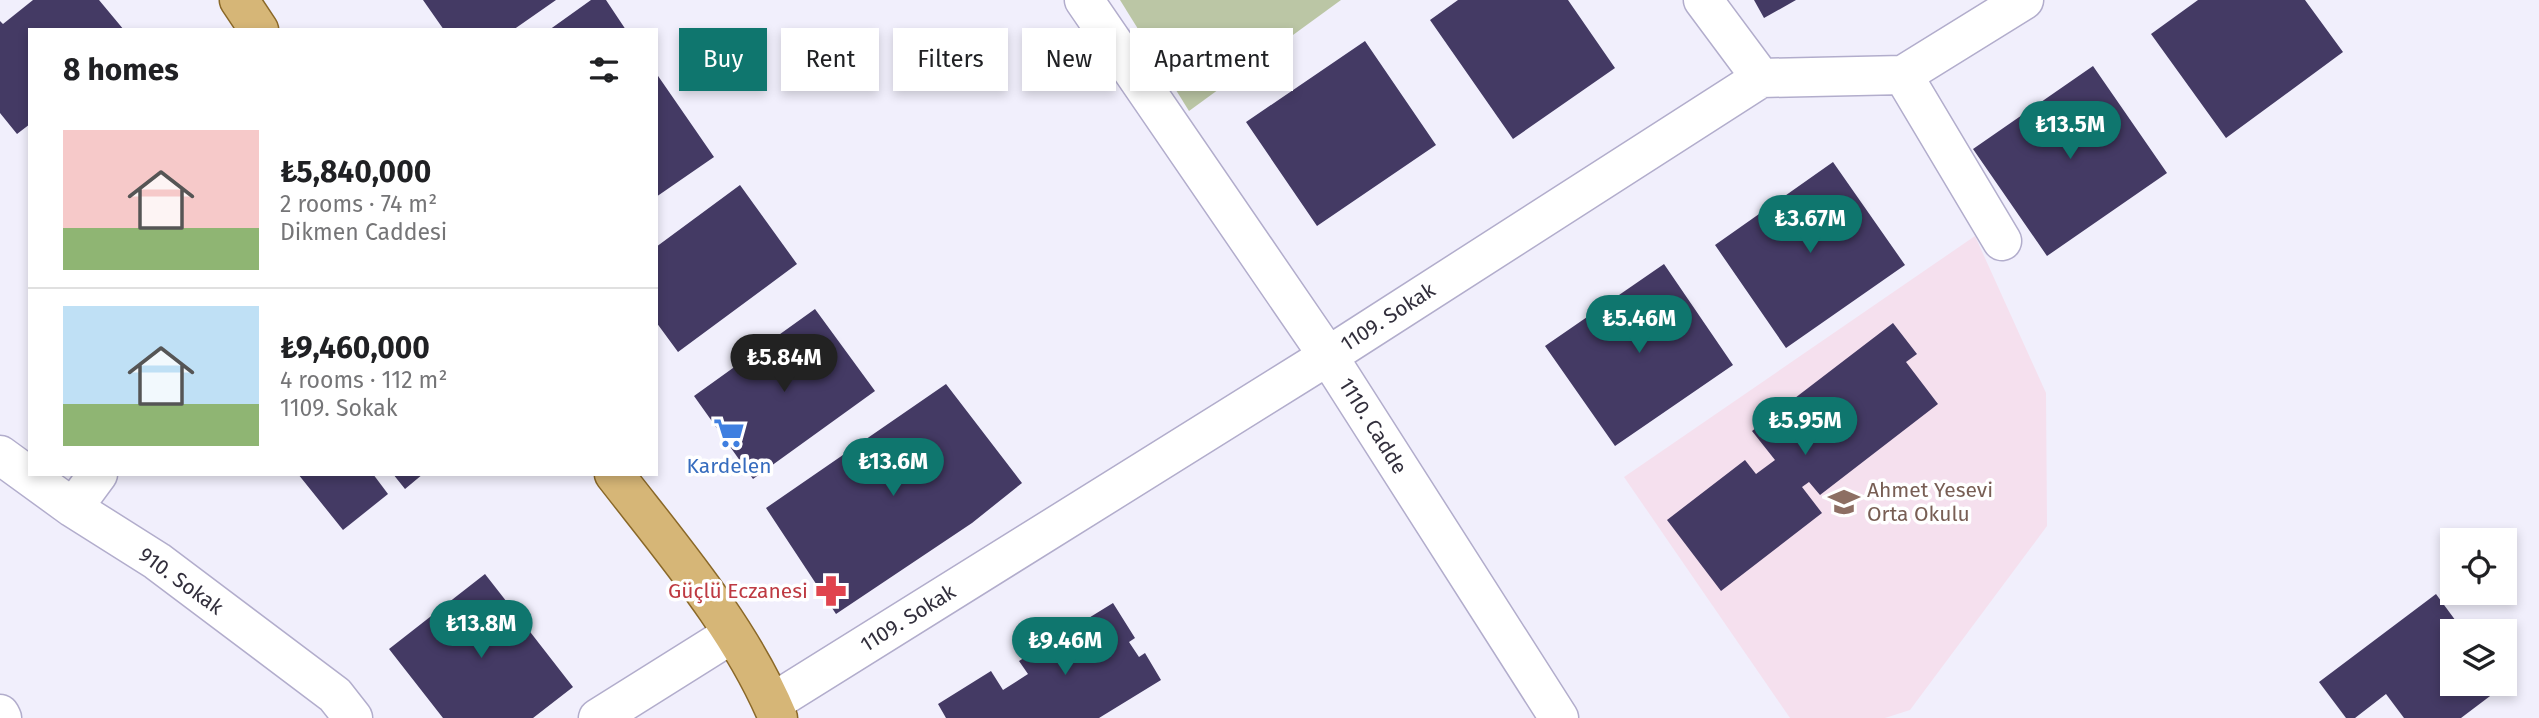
<!DOCTYPE html>
<html lang="en">
<head>
<meta charset="utf-8">
<style>
  :root { --surface:#fff; --page:#f6f6f6; --text:#202124; --muted:#757577; --line:#e0e0e0; --accent:#0f766e }
  body { margin:0; font-family:"Fira Sans",sans-serif; background:var(--page); color:var(--text); height:100vh; display:flex; flex-direction:column; font-size:26px; white-space:nowrap }
  * { box-sizing:border-box; margin:0 }
  p { font-size:23px; color:var(--muted) }
  .icon { flex:none; width:38px; height:38px; fill:none; stroke:currentColor; stroke-width:2; stroke-linecap:round; stroke-linejoin:round }
  .map { position:relative; flex:1; overflow:hidden }
  .drawer { position:absolute; left:28px; top:28px; width:630px; height:448px; display:flex; flex-direction:column; background:var(--surface); border-radius:0px; box-shadow:0 4px 10px #0003 }
  .drawer>* { flex:none }
  .guide { position:absolute; left:679px; top:28px; width:665px; height:63px; display:flex; gap:14px }
  .controls { position:absolute; left:2440px; top:528px; display:grid; gap:14px }
  .controls a { display:grid; place-items:center; width:77px; height:77px; border-radius:0px; background:var(--surface); box-shadow:0 4px 10px #0003; font-size:35px }
  .price { position:absolute; translate:-50% -60px; padding:0 16px; border-radius:24px; background:var(--accent); color:#fff; font-size:23px; line-height:46px; filter:drop-shadow(0 2px 4px #0008) }
  .price::after { content:''; position:absolute; left:50%; top:42px; width:21px; height:16px; margin-left:-10px; background:inherit; clip-path:polygon(0 0,100% 0,50% 100%) }
  .price.current { background:#222; color:#fff }
  ul { padding:0; list-style:none }
  li { display:flex; align-items:center; gap:21px; height:175px; padding:0 35px }
  li+li { border-top:2px solid var(--line) }
  li span { display:grid; place-items:center; flex:none; width:196px; height:140px; border-radius:0px; color:#555 }
  li>.icon { margin-inline-start:auto }
  span .icon { width:84px; height:84px; fill:#fffc; stroke-width:1 }
  li b { font-size:30px }
  h2 { display:flex; justify-content:space-between; align-items:center; height:84px; padding:0 35px; font-size:30px }
  .tag { padding:0 24px; border-radius:0px; background:var(--surface); box-shadow:0 4px 10px #0003; font-size:24px; line-height:63px }
  .tag.current { background:var(--accent); color:#fff }
  .map>svg:first-child { display:block }
  .commercial { fill:#f5e0ee }
  .green { fill:#bbc6a5 }
  .building { fill:#443a64 }
  .lines { fill:none; stroke-linecap:round; stroke-linejoin:round }
  .minor-casing { stroke:#b2adcc; stroke-width:41 }
  .major-casing { stroke:#8a6828; stroke-width:41 }
  .minor { stroke:#fff; stroke-width:38 }
  .major { stroke:#d6b677; stroke-width:38 }
  .labels { text-anchor:middle; dominant-baseline:central; stroke-width:7; stroke-linejoin:round; paint-order:stroke }
  .street-label { font-size:21px; fill:#322f3c; stroke:#fff }
  .shop-label { font-size:21px; fill:#366cbe; stroke:#fff }
  .education-label { font-size:21px; fill:#785e54; stroke:#fff; text-anchor:start }
  .health-label { font-size:21px; fill:#be3a42; stroke:#fff; text-anchor:end }
</style>
</head>
<body>
<div class="map">
<svg width="2539" height="718" viewBox="0 0 2539 718">
  <rect width="100%" height="100%" fill="#f1effc"/>
  <path class="commercial" d="M1975,236L2046,393L2047,526L1910,710L1885,718H1790L1624,477Z"/>
  <path class="green" d="M1120,0H1341L1189,111Z"/>
  <path class="building" d="M33,0H99L124,30H30V124L17,134L0,113V21L3,24Z
    M423,0H556L513,30H444Z
    M591,0H606L626,30H549Z
    M1458,0H1568L1615,68L1513,139L1430,20Z
    M1754,0H1796L1764,18Z
    M2198,0H2305L2343,52L2226,138L2151,34Z
    M1365,41L1436,145L1317,226L1246,122Z
    M2093,66L2167,173L2047,256L1973,149Z
    M656,73L714,157L656,197Z
    M1833,162L1905,265L1786,348L1715,245Z
    M740,185L797,264L678,352L656,322V247Z
    M1664,264L1733,365L1615,446L1545,346Z
    M815,309L875,391L753,479L694,396Z
    M1893,323L1917,354L1906,362L1938,404L1820,495L1809,482L1802,487L1822,513L1721,591L1667,520L1745,460L1756,474L1775,460L1752,431Z
    M946,384L1022,483L972,523L836,614L766,508Z
    M298,474H373L388,494L343,530Z
    M393,474H423L405,489Z
    M485,574L573,687L533,718H443L389,649Z
    M2436,594L2464,632H2452V684H2506L2461,718H2404L2386,694L2355,718H2346L2319,682Z
    M1113,603L1135,638L1129,642L1139,657L1145,653L1161,680L1099,718H946L938,704L991,671L1003,690L1028,674L1019,661Z"/>
  <g class="lines">
    <defs>
      <path id="minor" d="M1084,0L1328,356L1559,718
        M1703,0L1761,78
        M1903,75L2002,241
        M0,455L73,508L157,561L335,695L353,718
        M73,508L98,474
        M772,703L1328,356L1761,78L1903,75L2024,0
        M0,714L2,718
        M598,718L732,634"/>
      <path id="major" d="M239,0L259,30
        M614,474C673,550 741,629 778,718"/>
    </defs>
    <use href="#minor" class="minor-casing"/>
    <use href="#major" class="major-casing"/>
    <use href="#minor" class="minor"/>
    <use href="#major" class="major"/>
  </g>
  <defs>
    <symbol id="supermarket-bare" viewBox="-9 -9 18 18"><path d="M-6-5.5h2.5l.6 2H6L4.5 2H-2.5L-4.4-4H-6ZM-1.5 3.2a1.3 1.3 0 1 0 .1 0ZM3 3.2a1.3 1.3 0 1 0 .1 0Z" fill="#3f7fe0" stroke="#fff" stroke-width="2.5" paint-order="stroke"/></symbol>
    <symbol id="school-bare" viewBox="-9 -9 18 18"><path d="M0-5L7-2L0 1L-7-2ZM-4 1L0 2.5L4 1V4Q0 6-4 4Z" fill="#8d6e63" stroke="#fff" stroke-width="2.5" paint-order="stroke"/></symbol>
    <symbol id="pharmacy-bare" viewBox="-9 -9 18 18"><path d="M-2-6h4v4h4v4h-4v4h-4v-4h-4v-4h4Z" fill="#e0444e" stroke="#fff" stroke-width="2.5" paint-order="stroke"/></symbol>
  </defs>
  <g fill-rule="evenodd">
    <use href="#supermarket-bare" x="707" y="411" width="44" height="44"/>
    <use href="#school-bare" x="1822" y="480" width="44" height="44"/>
    <use href="#pharmacy-bare" x="809" y="569" width="44" height="44"/>
  </g>
  <g class="labels">
    <g class="street-label">
      <text transform="translate(1388 317) rotate(-33)">1109. Sokak</text>
      <text transform="translate(1373 426) rotate(58)">1110. Cadde</text>
      <text transform="translate(181 581) rotate(36)">910. Sokak</text>
      <text transform="translate(908 618) rotate(-32)">1109. Sokak</text>
    </g>
    <g class="shop-label">
      <text x="729" y="466">Kardelen</text>
    </g>
    <g class="education-label">
      <text x="1867" y="490">Ahmet Yesevi<tspan x="1867" dy="24">Orta Okulu</tspan></text>
    </g>
    <g class="health-label">
      <text x="808" y="591">Güçlü Eczanesi</text>
    </g>
  </g>
</svg>
<div class="controls">
<a><svg class="icon" aria-label="locate" viewBox="0 0 24 24"><circle cx="12" cy="12" r="6"/><path d="M12 2v4M12 18v4M2 12h4M18 12h4"/></svg></a>
<a><svg class="icon" aria-label="layers" viewBox="0 0 24 24"><path d="M12 4l9 5-9 5-9-5zM3 14l9 5 9-5"/></svg></a>
</div>
<b class="price" style="left:2070px;top:161px">₺13.5M</b>
<b class="price" style="left:1810px;top:255px">₺3.67M</b>
<b class="price" style="left:1639px;top:355px">₺5.46M</b>
<b class="price current" style="left:784px;top:394px">₺5.84M</b>
<b class="price" style="left:1805px;top:457px">₺5.95M</b>
<b class="price" style="left:893px;top:498px">₺13.6M</b>
<b class="price" style="left:481px;top:660px">₺13.8M</b>
<b class="price" style="left:1065px;top:677px">₺9.46M</b>
<div class="guide">
<a class="tag current">Buy</a>
<a class="tag">Rent</a>
<a class="tag">Filters</a>
<a class="tag">New</a>
<a class="tag">Apartment</a>
</div>
<section class="drawer">
<h2>8 homes<svg class="icon" aria-label="filters" viewBox="0 0 24 24"><path d="M4 7h16M4 17h16"/><circle cx="9" cy="7" r="2"/><circle cx="15" cy="17" r="2"/></svg></h2>
<ul>
<li><span style="background:linear-gradient(#f6c9c9 70%,#8fb573 0)"><svg class="icon" aria-label="home" viewBox="0 0 24 24"><path d="M3 11l9-7 9 7M6 9v11h12V9"/></svg></span><div><b>₺5,840,000</b><p>2 rooms · 74 m²</p><p>Dikmen Caddesi</p></div></li>
<li><span style="background:linear-gradient(#bfe0f5 70%,#8fb573 0)"><svg class="icon" aria-label="home" viewBox="0 0 24 24"><path d="M3 11l9-7 9 7M6 9v11h12V9"/></svg></span><div><b>₺9,460,000</b><p>4 rooms · 112 m²</p><p>1109. Sokak</p></div></li>
</ul>
</section>
</div>
</body>
</html>
